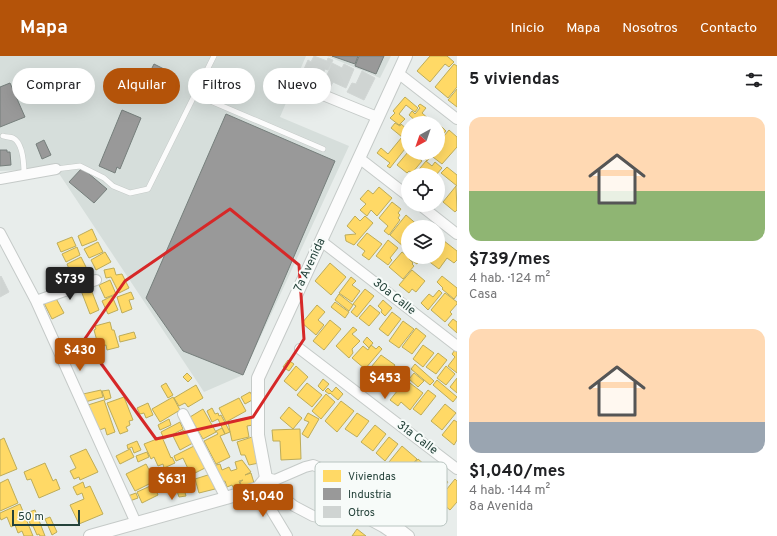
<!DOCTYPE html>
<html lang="es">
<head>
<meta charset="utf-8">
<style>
  :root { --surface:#fff; --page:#f2f2f2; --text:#202124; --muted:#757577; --accent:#b45309 }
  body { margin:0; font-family:Overpass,sans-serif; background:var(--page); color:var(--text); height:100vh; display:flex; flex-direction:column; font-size:15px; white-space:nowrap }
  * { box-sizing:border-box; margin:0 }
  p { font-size:13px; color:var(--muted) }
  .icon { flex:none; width:22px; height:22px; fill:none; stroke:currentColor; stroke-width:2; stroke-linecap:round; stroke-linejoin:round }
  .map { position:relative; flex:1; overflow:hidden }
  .drawer { display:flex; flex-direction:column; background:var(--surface); width:320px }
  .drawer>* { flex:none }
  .banner { position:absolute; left:12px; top:12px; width:380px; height:36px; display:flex; gap:8px }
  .needle { width:26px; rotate:220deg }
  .controls { position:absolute; left:401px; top:60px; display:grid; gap:8px }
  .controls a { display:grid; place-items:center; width:44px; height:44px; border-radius:50%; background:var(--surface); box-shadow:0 4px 16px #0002; font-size:20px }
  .scale { position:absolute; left:12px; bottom:10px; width:68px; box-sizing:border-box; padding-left:4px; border:2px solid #24423a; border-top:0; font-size:11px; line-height:14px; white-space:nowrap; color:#24423a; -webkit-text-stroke:3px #f7fbf9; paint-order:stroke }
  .price { position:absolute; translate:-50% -34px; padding:0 9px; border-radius:4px; background:var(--accent); color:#fff; font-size:13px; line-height:26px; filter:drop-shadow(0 1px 2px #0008) }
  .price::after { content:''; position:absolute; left:50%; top:24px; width:12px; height:9px; margin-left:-6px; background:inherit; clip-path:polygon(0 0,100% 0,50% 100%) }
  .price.on { background:#222; color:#fff }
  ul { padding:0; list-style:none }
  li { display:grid; align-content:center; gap:8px; height:212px; padding:0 12px }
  li span { display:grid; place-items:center; height:124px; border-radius:12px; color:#555 }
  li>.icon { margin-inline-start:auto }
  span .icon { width:72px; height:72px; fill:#fffc; stroke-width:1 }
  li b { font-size:17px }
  h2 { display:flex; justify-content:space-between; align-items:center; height:48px; padding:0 12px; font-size:17px }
  .pill { padding:0 14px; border-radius:18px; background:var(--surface); box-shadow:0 4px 16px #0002; font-size:14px; line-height:36px }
  .pill.on { background:var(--accent); color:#fff }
  header { display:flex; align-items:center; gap:24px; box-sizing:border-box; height:56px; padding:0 20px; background:var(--accent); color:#fff }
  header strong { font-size:19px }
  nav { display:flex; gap:22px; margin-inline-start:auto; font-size:14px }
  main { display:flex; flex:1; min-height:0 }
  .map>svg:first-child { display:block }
  .built { fill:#d6dedb }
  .homes { fill:#ffd966; stroke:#bdac59 }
  .industry { fill:#999; stroke:#767f7c }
  .building { fill:#cfd4d2; stroke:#d1d6d4 }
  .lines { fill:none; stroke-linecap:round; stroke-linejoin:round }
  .service-casing { stroke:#c5cac8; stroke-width:6 }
  .minor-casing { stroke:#c5cac8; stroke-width:12 }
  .tertiary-casing { stroke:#c5cac8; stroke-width:14 }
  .service { stroke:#fcfcfc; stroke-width:5 }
  .minor { stroke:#fcfcfc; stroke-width:10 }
  .tertiary { stroke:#fcfcfc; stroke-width:12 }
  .marked { fill:none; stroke:#d62828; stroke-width:3; stroke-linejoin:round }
  .labels { text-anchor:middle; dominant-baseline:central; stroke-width:4; stroke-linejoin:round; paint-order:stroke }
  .street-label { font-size:12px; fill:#24423a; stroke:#f7fbf9 }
  .key { fill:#f7fbf9; stroke:#b8c4c0; stroke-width:1 }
  .key-label { font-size:11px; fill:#24423a }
</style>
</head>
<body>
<header>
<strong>Mapa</strong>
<nav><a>Inicio</a><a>Mapa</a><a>Nosotros</a><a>Contacto</a></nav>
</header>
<main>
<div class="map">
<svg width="457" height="480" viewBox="0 0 457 480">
  <rect width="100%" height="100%" fill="#e8edeb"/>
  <path class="built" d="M0,0H306L280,61L349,90L243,319L204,336L56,113L0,115Z
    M327,0H391L380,22Z"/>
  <path class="homes" d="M430,0H447L454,6L449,11L445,8L430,26L417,15Z
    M454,8L457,10V31L448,42L435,31Z
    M457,33V51L448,44Z
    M405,41L418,52L415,56L406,49L399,58L405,63L399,69L390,62L395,57L393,55Z
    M420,48L426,52L422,57L430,64L427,67L422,63L418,67L409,59L412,55L415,58L420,52L418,50Z
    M395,67L400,70L401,68L408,74V89L390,112L387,110L390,107L377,97L381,92L388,98L402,81L391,72Z
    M438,67L446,75L438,84Z
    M449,74L457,81V91L442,108L429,98L438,97V87Z
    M408,96L413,97L422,105L412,117L409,115L407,117L397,109Z
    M419,97H427L431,100L427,105Z
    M426,105L432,110L435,106L442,112L436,119H414Z
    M447,111L457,119V130L441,117Z
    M456,130L457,154L455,156L443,146Z
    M379,131L392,142L377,160L371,154L367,160L360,154L366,148L360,143L368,134L373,138Z
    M392,146L401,153L398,157L400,159L398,162L400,164L389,179L384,175L388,170L379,162Z
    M406,159L420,171H408V186L404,191L390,179Z
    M355,160L360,165L365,160L373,167L354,189L346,185L345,179L356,178L347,170Z
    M92,173L97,184L82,190L78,180Z
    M367,177L382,188L369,204L362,199L365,195L357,189Z
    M72,181L76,190L61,196L57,187Z
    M439,181L457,195V204L454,207L447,202L439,213L423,201H438Z
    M388,184L398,192L390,202L392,204L388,209L376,200Z
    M98,186L103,196L89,202L84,193Z
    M77,191L80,199L66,206L62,198Z
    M105,196L111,206L96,214L91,204Z
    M402,196L410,202L409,203L413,207L412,208L414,210L403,223L389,211Z
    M81,201L86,211L71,218L67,208Z
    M411,201H417L420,203L417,208L409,203Z
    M330,207L346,221L331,239L315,225Z
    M114,212L116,219L122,218L129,232L119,237L111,221L106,222L104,214Z
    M412,214L425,225L416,236L412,233L409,237L399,229Z
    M442,220L457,232V239L454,243L442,233L443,232L437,226Z
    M351,221L356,225L352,229L360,235L352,246L339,237Z
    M110,224L116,238L105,242L99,229Z
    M89,228L99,254L90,258L80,232Z
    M365,233L374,240L357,261L351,256L356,250L353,248Z
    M439,234L442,237L428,254L421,247L429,238L433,241Z
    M131,236L134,243L129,244L132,253L122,257L117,241Z
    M53,237L64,257L52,263L42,243Z
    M445,237L457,246V248L450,256L452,258L445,266L431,254Z
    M339,238L353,249L349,255L335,244Z
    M112,240L118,254L108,258L102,245Z
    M383,244L392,252L385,260L381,256L382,254L378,250Z
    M335,246L349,256L345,262L331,251Z
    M317,249L325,256L318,264L324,269L316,279L302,267Z
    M370,249L380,257L369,270L359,262Z
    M392,256L401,263L388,280L379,273Z
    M453,263L457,266V277L448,269Z
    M330,264L341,273L324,294L313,285Z
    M403,265L414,273L399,292L389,285Z
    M110,266L112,274H114L119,291L107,294L106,289L95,292L93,286L97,285L94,274L96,273L95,270Z
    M353,271L357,274L352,278L360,285L352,293L353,297L349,302L336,290Z
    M416,272L426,280L412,298L402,291Z
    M134,276L136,282L120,286L119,280Z
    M367,281L373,287L369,292L363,286Z
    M371,289L376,293L379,290L382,293L365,313L352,302L363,290L368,294Z
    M423,289L434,297L423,311L413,303Z
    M455,294L457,296V317L448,310L455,301L452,298Z
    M438,297L447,304L436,318L426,311Z
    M381,299L395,309L381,327L367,316Z
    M288,304L294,308L289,315L283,311Z
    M415,308L434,325L430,329L411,313Z
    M296,310L308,321L296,335L284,325Z
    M446,310L455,318L446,329L437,322Z
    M187,317L192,322L188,326L183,321Z
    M414,317L424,325L418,331L409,323Z
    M457,322V337L450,331Z
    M323,323L329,328L323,335L318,330Z
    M406,324L423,337L410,354L401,346L398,350L390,344Z
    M437,324L457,341L453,346L433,329Z
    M166,327L173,339L168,342L161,330Z
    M307,327L322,339L312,351L297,339Z
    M196,329L203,342L188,351L185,347L179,350L174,342Z
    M336,331L343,338L338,344L330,337L329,338L325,335L328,332L332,336Z
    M101,334L103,341L85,346L83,338Z
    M109,334L111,342L105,344L102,335Z
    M428,334L436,340L421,359L413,353Z
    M250,336L254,343L245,348L241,341Z
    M326,338L335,346L321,363L312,355Z
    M124,341L133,364L129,365L130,369L126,371L128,375L120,378L107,347Z
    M173,341L180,354L160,366L152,353Z
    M239,342L246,355L226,366L219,352Z
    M104,344L115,376L107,379L105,372L97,375L88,349Z
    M341,345L354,355L337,376L325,365Z
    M148,347L153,359L146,362L144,357L140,358L137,352Z
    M445,348L456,357L442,374L431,365Z
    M289,351L302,362L293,373L280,362Z
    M212,352L215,358L218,357L219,360L221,359L230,376L225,378L218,363L212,366L207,355Z
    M203,353L216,376L203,383L190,361Z
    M308,357L319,363L308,382L302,378L309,366L304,364Z
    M357,357L369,365L357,381L345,373Z
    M251,361L253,369L247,370L249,381L232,385L228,366Z
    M169,363L171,369L160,374L158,369Z
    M454,364L457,366V384L454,389L442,379Z
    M180,366L183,373L164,383L161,376Z
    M375,369L386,378L373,395L361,386Z
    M222,372L225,378L220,380L230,401L216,408L204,385L218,378L216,375Z
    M186,373L193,387L180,394L173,380Z
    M300,373L301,403L281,404L280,385H273L272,374Z
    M162,381L171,402L172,401L175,407L164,412L163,408L158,410L154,401L151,403L144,388Z
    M252,381L259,407L249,409L245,399H241L237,386Z
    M389,381L398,388L385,405L376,397Z
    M4,382L17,413L0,420V384Z
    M137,385L141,394L134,397L132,391L128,393L127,389Z
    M196,389L207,411L191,419L183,402L176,405L174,400Z
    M402,390L417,403L404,418L389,406Z
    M86,393L98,416L80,424L79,421L74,423L70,415L76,412L70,400Z
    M130,393L134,401L120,408L116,400Z
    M147,396L149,401L138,406L136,400Z
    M418,403L432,415L419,430L415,426L412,430L402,422Z
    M242,404L251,416L245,419L251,417L254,427L242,431L240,426L243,424L239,425L241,431L234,433L232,429L227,431L225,425L222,426L212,410L220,408L222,414L229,411L231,415L237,413L235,406Z
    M45,407L53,425L56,423L60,433L39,442L31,423L27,424L24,416Z
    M146,408L155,425L135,435L126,418Z
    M162,412L166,421L160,423L157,414Z
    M435,415L448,426L432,446L418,435Z
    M211,418L215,433L199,437L195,423Z
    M190,419L192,431L185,433L179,420Z
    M8,423L18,447L0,455V427Z
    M455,423L457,425V446L450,454L438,444Z
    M83,426L85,432L90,430L103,458L79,468L70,449L84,443L82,437L77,439L73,431Z
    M157,427L160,433L156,434L158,439L142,447L137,436Z
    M184,433L186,440L179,441L177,435Z
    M136,437L138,442L127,446L125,441Z
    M20,448L33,480H24L22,475L18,477L15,469L11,471L7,461L1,464L0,461V457Z
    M35,454L45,480H40L39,478L37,479L33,470H31L26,457Z
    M50,461L57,476L52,479L45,463Z
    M357,473L366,480H352Z"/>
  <path class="industry" d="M332,0H358L355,8Z
    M359,0H384L376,18L355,10Z
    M154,8L168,15L162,27L148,20Z
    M10,27L25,61L0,71V31Z
    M122,54L141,62L120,113L117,111L115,117L99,110Z
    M226,58L335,105L243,319L183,295L146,242Z
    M44,84L51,99L42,103L36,88Z
    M0,94H7V96H10L11,109L0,110Z
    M82,112L107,133L94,147L69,126Z"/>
  <path class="building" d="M314,0L327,5L328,2L333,4L328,14L325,13L323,18L325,19L320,30L310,25L312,22L305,18L307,14L304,13L308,4L311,6Z
    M332,7L342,12L344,8L354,13L346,32L333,26L330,32L323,29Z
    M362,15L375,22L364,44L347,36L352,27L356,28Z
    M1,220L9,236L0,241V221Z"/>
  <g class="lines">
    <defs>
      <path id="service" d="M194,38L323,93
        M3,80C6,81 11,81 13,82C23,87 24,109 24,119
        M56,113L80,110L104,122L113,130L130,137L148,133L214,0"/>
      <path id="minor" d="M398,17L457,63
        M296,28L377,61
        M359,102L408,140
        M0,123L56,113
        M420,149L457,178
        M0,177L36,245L136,467
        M321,185L457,290
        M36,245L96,224
        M300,293L457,413
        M183,358L226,442
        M266,422L275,424L305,411L313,409L323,413L409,480
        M264,426L294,450L313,460L332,464L355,461L370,464L383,471L396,480
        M258,432L287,480"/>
      <path id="tertiary" d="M90,480L226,442L258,432L266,422L258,379V322L406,0"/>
    </defs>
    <use href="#service" class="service-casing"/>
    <use href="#minor" class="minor-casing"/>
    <use href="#tertiary" class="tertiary-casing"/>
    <use href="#service" class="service"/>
    <use href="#minor" class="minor"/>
    <use href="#tertiary" class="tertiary"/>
  </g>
  <path class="marked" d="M230,153L299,209L304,283L253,361L156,383L84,284L125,225Z"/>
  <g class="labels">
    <g class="street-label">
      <text transform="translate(310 209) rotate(-65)">7a Avenida</text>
      <text transform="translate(394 241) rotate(38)">30a Calle</text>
      <text transform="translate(417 382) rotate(37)">31a Calle</text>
    </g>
  </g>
  <rect x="315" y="406" width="132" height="64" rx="6" class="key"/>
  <rect x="323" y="414" width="18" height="12" fill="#ffd966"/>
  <rect x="323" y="432" width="18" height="12" fill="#999"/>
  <rect x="323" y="450" width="18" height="12" fill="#cfd4d2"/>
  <g class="key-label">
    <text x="348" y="424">Viviendas</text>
    <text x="348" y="442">Industria</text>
    <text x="348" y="460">Otros</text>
  </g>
</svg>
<div class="controls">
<a><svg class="needle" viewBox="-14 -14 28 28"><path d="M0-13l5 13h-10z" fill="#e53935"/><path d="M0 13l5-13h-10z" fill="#757577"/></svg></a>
<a><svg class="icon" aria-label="locate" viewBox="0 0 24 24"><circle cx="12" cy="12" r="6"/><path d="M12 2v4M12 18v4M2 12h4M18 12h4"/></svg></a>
<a><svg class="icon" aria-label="layers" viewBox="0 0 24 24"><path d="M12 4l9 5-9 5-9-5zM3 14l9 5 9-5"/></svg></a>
</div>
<div class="scale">50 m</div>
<b class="price on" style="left:70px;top:245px">$739</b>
<b class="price" style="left:80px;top:316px">$430</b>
<b class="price" style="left:385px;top:344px">$453</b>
<b class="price" style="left:172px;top:445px">$631</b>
<b class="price" style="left:263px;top:462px">$1,040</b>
<div class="banner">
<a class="pill">Comprar</a>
<a class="pill on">Alquilar</a>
<a class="pill">Filtros</a>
<a class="pill">Nuevo</a>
</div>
</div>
<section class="drawer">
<h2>5 viviendas<svg class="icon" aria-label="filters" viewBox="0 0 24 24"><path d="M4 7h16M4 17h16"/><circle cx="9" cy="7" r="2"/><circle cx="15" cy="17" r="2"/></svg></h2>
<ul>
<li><span style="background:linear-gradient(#ffd9b3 60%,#8fb573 0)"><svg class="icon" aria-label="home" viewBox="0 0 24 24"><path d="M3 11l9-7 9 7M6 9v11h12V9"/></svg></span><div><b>$739/mes</b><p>4 hab. · 124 m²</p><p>Casa</p></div></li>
<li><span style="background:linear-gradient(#ffd9b3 75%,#9aa5b1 0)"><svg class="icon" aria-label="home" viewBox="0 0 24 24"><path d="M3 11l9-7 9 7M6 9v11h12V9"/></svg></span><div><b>$1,040/mes</b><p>4 hab. · 144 m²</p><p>8a Avenida</p></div></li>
</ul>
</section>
</main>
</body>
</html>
